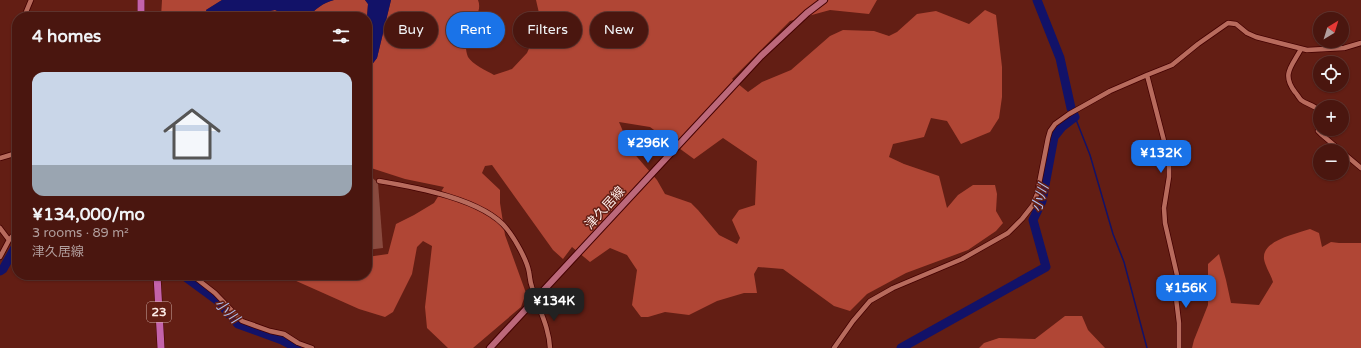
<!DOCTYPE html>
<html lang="en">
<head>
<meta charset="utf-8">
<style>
  :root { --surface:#4a160f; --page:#511f18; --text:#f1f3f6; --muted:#b29f9e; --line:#61352f; --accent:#1a73e8 }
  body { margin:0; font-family:"Varela Round","Noto Sans JP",sans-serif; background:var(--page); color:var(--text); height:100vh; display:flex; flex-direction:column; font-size:15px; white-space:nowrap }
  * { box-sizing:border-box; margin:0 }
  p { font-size:13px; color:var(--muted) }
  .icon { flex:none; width:22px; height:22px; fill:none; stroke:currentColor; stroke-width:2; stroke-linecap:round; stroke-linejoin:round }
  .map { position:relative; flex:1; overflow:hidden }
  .sheet { position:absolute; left:12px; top:12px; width:360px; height:268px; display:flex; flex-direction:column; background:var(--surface); border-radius:16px; box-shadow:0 1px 3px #0004,0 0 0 1px var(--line) }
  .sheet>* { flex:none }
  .top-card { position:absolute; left:384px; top:12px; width:380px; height:36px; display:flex; gap:8px }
  .needle { width:26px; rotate:38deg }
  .controls { position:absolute; left:1313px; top:12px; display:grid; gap:8px }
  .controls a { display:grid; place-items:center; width:36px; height:36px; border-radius:50%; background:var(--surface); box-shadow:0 1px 3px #0004,0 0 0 1px var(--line); font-size:20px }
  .price { position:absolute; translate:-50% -34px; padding:0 9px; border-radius:8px; background:var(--accent); color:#fff; font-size:13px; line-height:26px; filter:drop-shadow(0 1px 2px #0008) }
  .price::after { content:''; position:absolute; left:50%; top:24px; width:12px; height:9px; margin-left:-6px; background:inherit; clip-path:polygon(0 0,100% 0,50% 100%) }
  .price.current { background:#222; color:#fff }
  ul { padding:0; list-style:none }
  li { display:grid; align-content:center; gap:8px; height:212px; padding:0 20px }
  li span { display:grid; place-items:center; height:124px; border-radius:12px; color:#555 }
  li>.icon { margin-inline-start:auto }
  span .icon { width:72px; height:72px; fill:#fffc; stroke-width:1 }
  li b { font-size:17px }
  h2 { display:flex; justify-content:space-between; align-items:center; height:48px; padding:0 20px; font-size:17px }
  .chip { padding:0 14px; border-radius:18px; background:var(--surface); box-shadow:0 1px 3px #0004,0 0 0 1px var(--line); font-size:14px; line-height:36px }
  .chip.current { background:var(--accent); color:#fff }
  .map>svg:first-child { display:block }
  .green { fill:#894a3f }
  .forest { fill:#b04635; fill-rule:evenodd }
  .water { fill:#121268 }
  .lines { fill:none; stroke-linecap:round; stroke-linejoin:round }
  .stream { stroke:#121268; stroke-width:1.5 }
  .river { stroke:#121268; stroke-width:9 }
  .minor-casing { stroke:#400; stroke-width:6 }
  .secondary-casing { stroke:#400; stroke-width:8 }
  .trunk-casing { stroke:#400; stroke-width:8 }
  .minor { stroke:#b86b5d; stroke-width:4.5 }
  .secondary { stroke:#bc687a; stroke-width:6 }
  .trunk { stroke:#c463aa; stroke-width:7 }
  .labels { text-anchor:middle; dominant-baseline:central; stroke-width:3; stroke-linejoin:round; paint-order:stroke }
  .shield { fill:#631e14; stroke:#cfaea8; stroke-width:1 }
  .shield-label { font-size:12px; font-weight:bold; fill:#fdebe7 }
  .street-label { font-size:13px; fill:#fdebe7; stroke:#631e14 }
  .water-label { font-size:14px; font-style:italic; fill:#aebdec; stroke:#631e14 }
</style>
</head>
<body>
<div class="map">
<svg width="1361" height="348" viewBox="0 0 1361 348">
  <rect width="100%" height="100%" fill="#631e14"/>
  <path class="green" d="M367,173L378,183L383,248L367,250Z"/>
  <path class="forest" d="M162,0H222L206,10L209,17H161Z
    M334,0H365L368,4L367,17H308C315,9 323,3 334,0Z
    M391,0H478C482,10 475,18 471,26C466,34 464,48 468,57C472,64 487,71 494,75L512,69L527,53L538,28L539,13L536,0H877L869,14L830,10L790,21L732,79L748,92L762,82L791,70L830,36L843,30L874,31L889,36L897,32L917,14L936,11L969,24L985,10L996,15L1002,67V97L999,118L990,132L961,144L947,121L931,118L924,137L893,144L889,157L904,164L939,176L947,208L958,195L973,185H995L997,194L996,211L1003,223L996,231L968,250L906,273L867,294L850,311L834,306L783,269L758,267L754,274L757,293H744L717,301L689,315L665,312L648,317H641L632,305L637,270L627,255L610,248L590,262L572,247L563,259L553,250L492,165L485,166L482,173L500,190V203L505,235L526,293L521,307L473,348H448L427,328L425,307L432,246L423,241L417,247L412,274L393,312L385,317L359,309L294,280L288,275H367V257L388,254L396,224L414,215L434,203L444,187L405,179L371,168L367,169V71L377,58ZM619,122L650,127L694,159L723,138L757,161L755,205L739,210L732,220L740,238L737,244L719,235L698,210L691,203L665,194L657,180L631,150Z
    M275,10L285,15V17H240Z
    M1310,229L1319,233L1322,247L1331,242L1339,243H1361V348H1192L1194,340L1208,305V264L1219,254L1226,280L1231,303L1259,305L1273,282C1271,275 1265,266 1264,259C1262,240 1296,234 1310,229Z
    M1065,316H1082L1088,330L1105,348H979L984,343L999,338L1035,339Z"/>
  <path class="water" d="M222,0H334C323,3 315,9 308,17H285V14L275,10L240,17H209L206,10Z
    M365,0H391L377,58L367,71V17L368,4Z"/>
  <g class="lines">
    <path class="stream" d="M1075,117L1090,155L1113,234L1124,262L1147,348"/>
    <path class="river" d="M0,271L3,269L17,244
      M183,275L217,300L238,324L282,340L297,348
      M901,348L1046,267L1033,220L1042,201L1054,137L1062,127L1075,117L1071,108L1060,58L1037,0"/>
    <defs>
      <path id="minor" d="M26,17V12L31,0
        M1301,49C1292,66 1281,74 1295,92C1297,94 1299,98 1301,100C1306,104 1314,105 1320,111
        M1147,75L1169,160V177L1164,208L1165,223L1177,275L1176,298L1179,323V348
        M1320,129L1318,131L1321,134L1341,151
        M1342,152L1361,168
        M0,158L17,153
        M379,181C414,187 484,199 507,229C515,239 527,260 529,272C530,277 530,282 532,287C538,308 549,326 550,348
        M0,228L9,240
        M0,257L9,240L17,231
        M192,275L215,293L242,321L270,331L284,334L298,343L312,348
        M834,348L853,321L870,301L893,288L962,259L1008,233L1022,219L1033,205L1037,194L1048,138L1050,131L1055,124L1069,114L1110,91L1147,75L1172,65L1198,44L1228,23L1236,24L1247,33L1256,37L1307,50L1344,48L1361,43"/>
      <path id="secondary" d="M490,348L761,56L807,13L824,0"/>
      <path id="trunk" d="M141,0V17
        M157,275L161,348"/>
    </defs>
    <use href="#minor" class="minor-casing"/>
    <use href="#secondary" class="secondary-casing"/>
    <use href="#trunk" class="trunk-casing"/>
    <use href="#minor" class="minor"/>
    <use href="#secondary" class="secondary"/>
    <use href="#trunk" class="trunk"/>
  </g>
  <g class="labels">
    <rect class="shield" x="147" y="302" width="24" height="20" rx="3"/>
    <g class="shield-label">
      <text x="159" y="312">23</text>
    </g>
    <g class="street-label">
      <text transform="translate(605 208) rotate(-48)">津久居線</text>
    </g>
    <g class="water-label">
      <text transform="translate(1040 198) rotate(-73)">小川</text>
      <text transform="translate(227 311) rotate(44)">小川</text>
    </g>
  </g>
</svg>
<div class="controls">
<a><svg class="needle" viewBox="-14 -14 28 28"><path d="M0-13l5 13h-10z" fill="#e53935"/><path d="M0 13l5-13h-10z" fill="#b29f9e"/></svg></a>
<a><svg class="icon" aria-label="locate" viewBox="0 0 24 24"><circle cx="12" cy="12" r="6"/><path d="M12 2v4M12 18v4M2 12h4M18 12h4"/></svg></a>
<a>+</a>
<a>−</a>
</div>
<b class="price" style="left:648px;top:164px">¥296K</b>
<b class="price" style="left:1161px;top:174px">¥132K</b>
<b class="price" style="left:1186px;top:309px">¥156K</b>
<b class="price current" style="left:554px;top:322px">¥134K</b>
<div class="top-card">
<a class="chip">Buy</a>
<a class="chip current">Rent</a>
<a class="chip">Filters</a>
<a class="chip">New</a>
</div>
<section class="sheet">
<h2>4 homes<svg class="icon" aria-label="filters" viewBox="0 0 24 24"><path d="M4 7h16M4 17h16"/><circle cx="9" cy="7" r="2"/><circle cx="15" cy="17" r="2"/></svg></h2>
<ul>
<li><span style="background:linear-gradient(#c9d6e8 75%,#9aa5b1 0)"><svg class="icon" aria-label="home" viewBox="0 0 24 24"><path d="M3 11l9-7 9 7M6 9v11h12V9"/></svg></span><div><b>¥134,000/mo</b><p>3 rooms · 89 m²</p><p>津久居線</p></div></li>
</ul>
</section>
</div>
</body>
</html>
